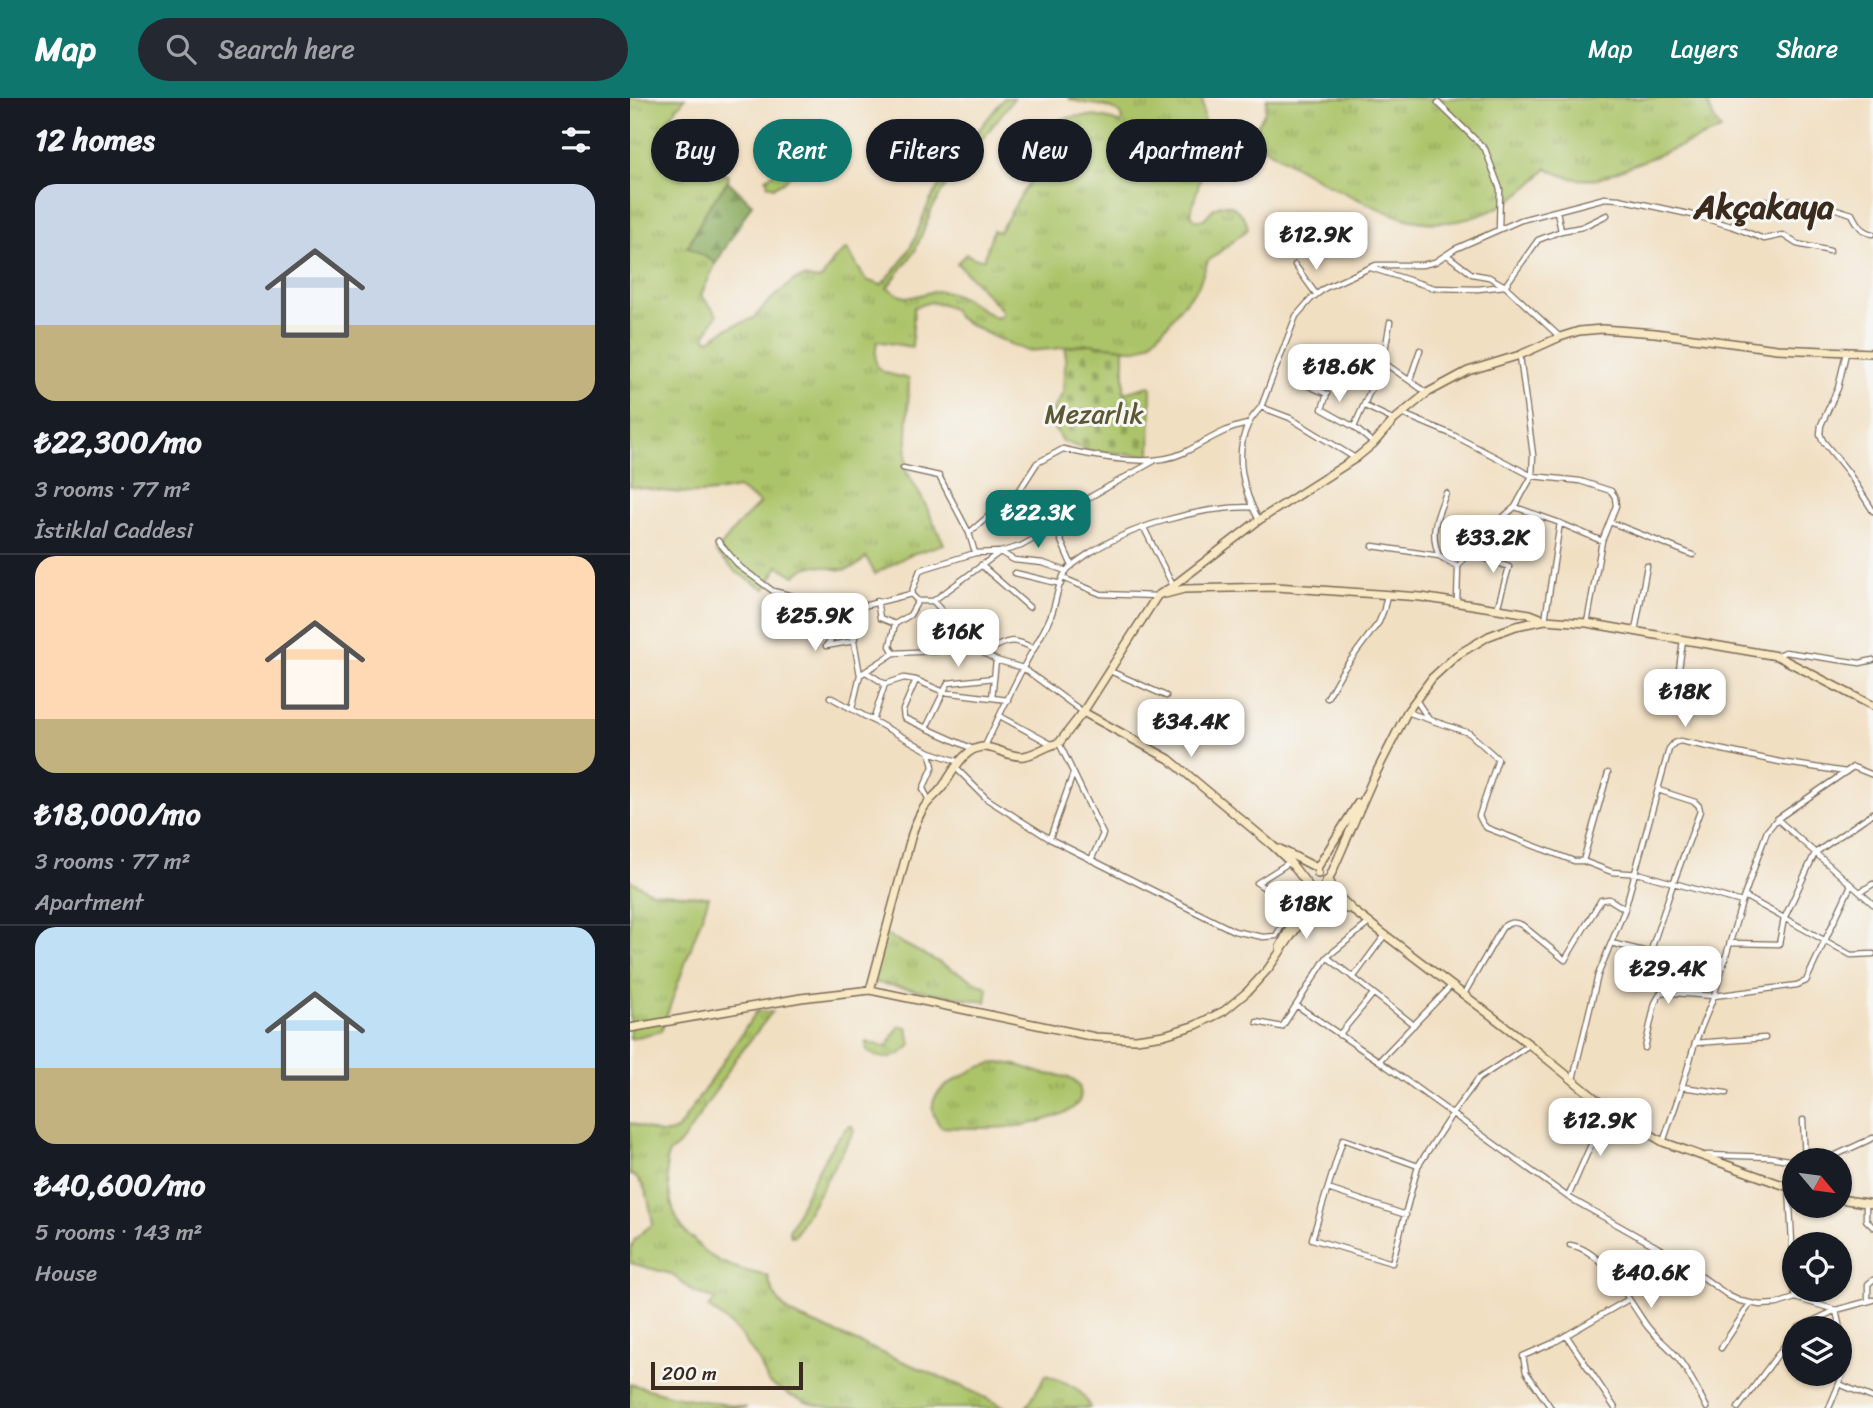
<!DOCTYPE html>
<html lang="en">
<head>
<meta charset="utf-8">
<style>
  :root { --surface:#171b24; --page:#242831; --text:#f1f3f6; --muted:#9ea1a6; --line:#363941; --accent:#0f766e }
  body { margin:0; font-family:Sriracha,sans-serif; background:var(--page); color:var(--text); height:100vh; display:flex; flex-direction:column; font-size:26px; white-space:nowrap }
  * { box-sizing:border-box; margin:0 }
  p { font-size:23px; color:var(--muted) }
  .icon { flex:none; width:38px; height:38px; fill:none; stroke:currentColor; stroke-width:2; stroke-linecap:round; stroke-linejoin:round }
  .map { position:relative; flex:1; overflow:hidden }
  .panel { display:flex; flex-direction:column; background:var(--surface); width:630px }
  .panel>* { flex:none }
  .hud { position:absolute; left:21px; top:21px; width:665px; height:63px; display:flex; gap:14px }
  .needle { width:46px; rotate:119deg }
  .buttons { position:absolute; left:1152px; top:1050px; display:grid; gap:14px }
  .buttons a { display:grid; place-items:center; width:70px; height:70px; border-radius:50%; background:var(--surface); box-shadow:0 2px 5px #0004; font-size:35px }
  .scale { position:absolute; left:21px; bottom:18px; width:152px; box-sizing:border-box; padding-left:7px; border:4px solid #3b2a1e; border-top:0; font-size:19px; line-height:24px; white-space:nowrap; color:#3b2a1e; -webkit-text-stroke:5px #f6f6f2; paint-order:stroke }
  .price { position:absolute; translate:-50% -60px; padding:0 16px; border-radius:14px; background:#fff; color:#222; font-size:23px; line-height:46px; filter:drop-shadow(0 2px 4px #0008) }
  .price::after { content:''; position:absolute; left:50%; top:42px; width:21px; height:16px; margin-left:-10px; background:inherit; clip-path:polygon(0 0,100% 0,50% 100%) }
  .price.selected { background:var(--accent); color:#fff }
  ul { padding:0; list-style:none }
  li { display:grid; align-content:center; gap:14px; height:371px; padding:0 35px }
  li+li { border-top:2px solid var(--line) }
  li span { display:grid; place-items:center; height:217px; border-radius:21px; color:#555 }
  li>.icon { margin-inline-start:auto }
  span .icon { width:126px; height:126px; fill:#fffc; stroke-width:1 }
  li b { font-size:30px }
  h2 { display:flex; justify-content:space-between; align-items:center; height:84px; padding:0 35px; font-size:30px }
  .chip { padding:0 24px; border-radius:32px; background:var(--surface); box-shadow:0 2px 5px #0004; font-size:24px; line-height:63px }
  .chip.selected { background:var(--accent); color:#fff }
  header { display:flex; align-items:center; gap:42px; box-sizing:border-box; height:98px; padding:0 35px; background:var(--accent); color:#fff }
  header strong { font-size:33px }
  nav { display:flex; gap:38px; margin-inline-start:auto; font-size:24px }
  .search { width:490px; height:63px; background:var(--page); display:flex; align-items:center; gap:18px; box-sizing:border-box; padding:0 24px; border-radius:38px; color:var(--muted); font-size:26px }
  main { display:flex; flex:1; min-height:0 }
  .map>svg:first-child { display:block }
  .grass { fill:url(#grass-tufts); stroke:#747744; stroke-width:2 }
  .forest { fill:url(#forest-firs); stroke:#626a3e; stroke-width:2 }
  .cemetery { fill:url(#cemetery-stones); stroke:#747744; stroke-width:2 }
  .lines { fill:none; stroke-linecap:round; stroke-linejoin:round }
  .street-casing { stroke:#7b6957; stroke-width:7 }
  .secondary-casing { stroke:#7b6957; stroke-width:10 }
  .street { stroke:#fff; stroke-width:4.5 }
  .secondary { stroke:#f8e8c3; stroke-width:7 }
  .labels { text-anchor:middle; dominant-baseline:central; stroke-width:6; stroke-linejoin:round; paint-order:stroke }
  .park-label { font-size:26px; fill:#5d5834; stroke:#f6f6f2 }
  .district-label { font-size:33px; font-weight:bold; fill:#3b2a1e; stroke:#f6f6f2 }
</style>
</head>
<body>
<header>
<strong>Map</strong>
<div class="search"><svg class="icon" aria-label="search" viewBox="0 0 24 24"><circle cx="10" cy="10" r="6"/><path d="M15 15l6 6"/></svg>Search here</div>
<nav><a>Map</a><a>Layers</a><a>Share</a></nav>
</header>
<main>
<section class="panel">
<h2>12 homes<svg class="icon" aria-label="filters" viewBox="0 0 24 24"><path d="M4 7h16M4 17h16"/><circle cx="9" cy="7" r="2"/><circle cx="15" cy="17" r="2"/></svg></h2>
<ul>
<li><span style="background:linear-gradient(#c9d6e8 65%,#c2b280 0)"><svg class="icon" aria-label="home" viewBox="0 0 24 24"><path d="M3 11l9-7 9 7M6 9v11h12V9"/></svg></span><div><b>₺22,300/mo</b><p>3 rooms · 77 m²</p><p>İstiklal Caddesi</p></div></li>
<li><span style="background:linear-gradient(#ffd9b3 75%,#c2b280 0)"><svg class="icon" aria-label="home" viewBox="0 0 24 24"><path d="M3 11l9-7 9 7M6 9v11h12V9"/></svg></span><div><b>₺18,000/mo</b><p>3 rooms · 77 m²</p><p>Apartment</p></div></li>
<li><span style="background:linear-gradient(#bfe0f5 65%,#c2b280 0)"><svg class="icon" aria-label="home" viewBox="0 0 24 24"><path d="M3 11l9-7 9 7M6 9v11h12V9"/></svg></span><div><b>₺40,600/mo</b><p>5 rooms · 143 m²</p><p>House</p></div></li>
</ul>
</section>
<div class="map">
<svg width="1243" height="1310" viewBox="0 0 1243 1310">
  <defs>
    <pattern id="grass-tufts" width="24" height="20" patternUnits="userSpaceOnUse" patternTransform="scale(1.75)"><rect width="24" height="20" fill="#acc469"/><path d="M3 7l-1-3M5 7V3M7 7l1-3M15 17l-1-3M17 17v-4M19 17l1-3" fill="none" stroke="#8d9f56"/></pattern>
    <pattern id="forest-firs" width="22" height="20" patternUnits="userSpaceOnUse" patternTransform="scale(1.75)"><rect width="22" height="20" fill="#89aa5d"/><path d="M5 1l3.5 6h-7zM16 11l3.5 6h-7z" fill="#718b4c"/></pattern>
    <pattern id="cemetery-stones" width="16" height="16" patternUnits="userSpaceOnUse" patternTransform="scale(1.75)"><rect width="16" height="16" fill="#acc469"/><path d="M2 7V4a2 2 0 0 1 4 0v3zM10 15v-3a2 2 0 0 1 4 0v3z" fill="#8d9f56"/></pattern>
  </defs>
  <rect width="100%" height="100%" fill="#f6f6f2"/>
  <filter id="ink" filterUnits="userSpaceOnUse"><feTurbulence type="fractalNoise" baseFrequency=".0143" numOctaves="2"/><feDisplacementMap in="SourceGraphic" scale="14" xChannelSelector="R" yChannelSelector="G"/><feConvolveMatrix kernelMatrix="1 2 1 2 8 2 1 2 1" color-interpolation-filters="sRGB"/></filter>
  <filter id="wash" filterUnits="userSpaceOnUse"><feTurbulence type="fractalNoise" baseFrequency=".00686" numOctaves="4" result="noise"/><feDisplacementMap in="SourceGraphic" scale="28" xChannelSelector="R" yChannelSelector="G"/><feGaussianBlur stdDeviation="1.57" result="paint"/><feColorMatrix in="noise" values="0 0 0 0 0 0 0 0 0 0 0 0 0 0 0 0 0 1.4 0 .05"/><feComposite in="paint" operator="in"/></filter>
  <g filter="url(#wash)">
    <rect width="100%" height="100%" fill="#f1dfc2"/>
    <path class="grass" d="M0,0H55L36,24C52,42 76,70 99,78L98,83L76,113L58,148L86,165L71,197L87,216L76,236V240L79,242L98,230L124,220L138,204L163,183L174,179L188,182L192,180L205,160L217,151L236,182L251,187C265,173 277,158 285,140C291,127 294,113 302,100C322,64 348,33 374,0H384L313,92L302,111L285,153L257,190C262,192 267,196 272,198C285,202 297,192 310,193C331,195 349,210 366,220L372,217V212L327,165L336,156L344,160L354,161L363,132L369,134C389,102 406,69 430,40L414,28C441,15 464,15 491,25L492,23L491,16C473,3 455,9 438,0H572C575,26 576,52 571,78C568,91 563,104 561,116L565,122H572C577,119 580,114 584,110C601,100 616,117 618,131L578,163L568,189L548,212L540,224L520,245L508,251H498L459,246L423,251L397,253L362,238L339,226L328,220L323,212L315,207L301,204L284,209L282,249L247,243C241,277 251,273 279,281L276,372L294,404L314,446L279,457L245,476L236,459C209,490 192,451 165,478L148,468L135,491L106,474L86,454L108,427L130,405L108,390C67,399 41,395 0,388Z
      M637,0H1076L1083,19L1091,32L968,81C948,83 934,80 917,70C880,112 829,135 773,120C757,115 743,108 728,101C692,85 658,65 625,43L628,26L635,13Z
      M138,48L142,49L163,73L155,83L144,89L138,87L136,80L147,73L148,67L136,54L135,51Z
      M0,782L21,794L79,799L31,933L0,941Z
      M253,835L358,890L356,904L242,884Z
      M127,913L142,914L107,959L57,1037L48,1048L39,1055L36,1063C39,1093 39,1120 62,1141L63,1140C77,1164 113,1173 138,1178C141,1195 149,1207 163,1217L331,1288L377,1310H200L178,1305L161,1298L138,1284L130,1265L113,1240L100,1226L78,1209L86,1202L64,1194L41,1176L0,1165C0,1142 5,1139 23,1126C19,1107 19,1085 0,1076V1025C17,1029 32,1042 48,1031Z
      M269,928L277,929L281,946C269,962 253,964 237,953L236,944L257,949Z
      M372,965C385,965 396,970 408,974C418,977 430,977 440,980C445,982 449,986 450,992C455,1010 430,1017 418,1021C383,1033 347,1030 311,1029C290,1002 312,989 334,977C346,970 357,965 372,965Z
      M219,1028H222L224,1033L165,1137L161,1138L159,1133C172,1105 197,1046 219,1028Z
      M416,1277C436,1285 452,1288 460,1310H396Z
      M0,1286L43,1298L117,1310H0Z"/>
    <path class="forest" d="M98,83L122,106L86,165L58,149L76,113Z"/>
    <path class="cemetery" d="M459,246L494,250V295L519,288L521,289L520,358L456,352L432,343L420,324V317L433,295L436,249Z"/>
  </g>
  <g filter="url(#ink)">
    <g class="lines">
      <defs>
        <path id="street" d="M808,5L855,51L870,91L869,131
          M1101,128L1134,141L1153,137L1167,146L1200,153
          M931,133L952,129L977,117
          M817,157L842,176L859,179L875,188L930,239
          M665,167L686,196
          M741,170L804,190L848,191L875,188L908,142L931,133L927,113
          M1216,255L1208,290L1191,327L1190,336L1193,343L1218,374L1243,413
          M753,264L797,295
          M780,281L790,252
          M672,285L697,296L692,311L724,329L743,345
          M735,308L764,322
          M631,309L660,320L725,360
          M773,316L821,336L902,378L950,383L981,393L985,399L986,408L972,443L957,525
          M724,329L753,264L760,224
          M273,370L309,378L339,435L345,455L370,454L384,462L413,465L436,473
          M885,409L930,425L972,443
          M629,422C614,395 603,357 618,327C621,320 626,315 631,309L666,218L681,201L695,190L746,167H792L805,164L825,151L891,122L975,100L989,101L1063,117L1101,128C1107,122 1113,112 1120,108C1145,94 1196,107 1222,116C1227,126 1231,134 1243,136
          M980,424L1063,457
          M425,429L442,468
          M514,430L543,488
          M339,435L391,390L407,365L433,351C467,359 521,370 553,355C574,345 594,330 618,326
          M88,443L110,469L143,493L175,501L205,515L281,496L288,503H303L370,454L391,448L425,429L460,399L524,363
          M743,448L809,458L828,469
          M837,454L879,469L867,511
          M809,458C799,433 807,419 816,395
          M351,467L399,509
          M385,475L431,486
          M433,480L471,496L527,498
          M281,496L290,472L345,455
          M247,503L250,520L265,526
          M303,503L324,526L354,555L366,562L393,570L453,614
          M827,504L828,469L837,454L843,445L885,409L902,378L903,357L890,258
          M205,515L224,543L196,548L213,526
          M915,522L930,425
          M1005,533L1017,468
          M1053,542L1047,586L1089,600
          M264,555L260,548L265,526L280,517L288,503
          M354,555C376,543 381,538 404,551
          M1147,557L1155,554L1230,565L1243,562
          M480,573L536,598
          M236,574L255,586L274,580L286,582L314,594L378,602
          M230,577L264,555L308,553L324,526
          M286,582L273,612L274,620L343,651
          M200,599L300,654L330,664
          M362,600L366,562
          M697,600L713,572L749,524L754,511L757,497
          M786,602L798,620
          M222,611L230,577L224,543L233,509
          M777,614L839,635L868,661L849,718L853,726L857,730L944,763H953L982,774L1011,776L1112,804
          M370,618L421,646
          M243,623L255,586
          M296,630L318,585L364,580
          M429,645L473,736L461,762
          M355,648C367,623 379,597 392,572C401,554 412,538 420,520C427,505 427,483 438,471C443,466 450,462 455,458C500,428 568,409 622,409
          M326,670L357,701L420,741L604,833L633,839L646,838C666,804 656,804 627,785L660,764
          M299,702L293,691L303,669L300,655
          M1147,721L1243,806
          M420,740L443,676
          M953,763L978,675
          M1230,794L1243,786
          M1114,798L1221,857L1243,856
          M1100,845L1149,846L1154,821L1185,755L1243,715
          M1020,855L1043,786L1070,713L1069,708L1065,704L1028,692
          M697,859L784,927
          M1096,861H1046L981,845L995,811L1039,651L1044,645L1050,643L1150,664L1216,674
          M723,880L755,837
          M834,896L872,830C878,824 884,823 892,827L935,862L971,802L979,801L995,811
          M666,907L749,963L938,1099L1043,1158L1099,1198L1110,1203L1130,1207L1147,1206L1165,1200L1164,1192
          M627,924L652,929L697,859L739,825
          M709,937L743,896
          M1065,945L1135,940
          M1015,950L1025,905L1031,894L1084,898L1167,887L1176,883L1221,787
          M749,963L821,888
          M943,981L968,877L981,845
          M1052,989L1096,995
          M1173,1022L1175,1062
          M1033,1044L1052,989L1065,945L1084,898L1112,804L1137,733L1147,721L1223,669L1243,677
          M1077,1057L1141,1059L1164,1063
          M1195,1062L1243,1040
          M788,1068L713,1041L682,1141L762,1165L788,1068L822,1016L848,981L899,947
          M1159,1089L1164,1182
          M698,1091L776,1117
          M938,1099L977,1010
          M1236,1106V1122L1243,1129
          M940,1147C974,1152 998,1202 1017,1228C1025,1239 1038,1247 1047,1259C1059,1274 1068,1293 1077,1310
          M1165,1200L1206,1212L1243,1202
          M1238,1202V1186L1243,1182
          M1168,1230L1206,1212L1216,1259L1215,1269L1209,1286L1243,1300
          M936,1237L985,1310
          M1091,1250L1120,1206
          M921,1310L896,1274L893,1258L923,1245L999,1201
          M1108,1310L1164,1235
          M1199,1310L1209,1286"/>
        <path id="secondary" d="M535,496L554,491L646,489L791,499L900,516L915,522
          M453,614L539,661L642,747L660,764L678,787
          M650,751L687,770
          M688,776L687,770L728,705
          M699,781L704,794L725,814L900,947L977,1010L1033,1044L1164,1091
          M689,792L694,790L696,783L699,781L742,683L777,614L802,580L827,557L859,538L886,528L915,522L957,525L1147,558L1243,608
          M689,798L717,811
          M650,849L663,824L678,787
          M240,892L282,736C285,727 288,719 293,711C298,703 305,698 311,691C322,677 332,651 352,649C366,648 379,660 394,658C407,656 417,647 429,645L453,614L527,498L543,488L629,422L726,360L743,346L764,322L797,295L838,273L890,257L930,239L949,233L972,231L1025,235L1147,251L1243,255
          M0,930L171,900L240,892L465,939L506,941L534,937L566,927L594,913L617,894L638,871L689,798V792
          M1209,1101L1243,1106"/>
      </defs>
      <use href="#street" class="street-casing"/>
      <use href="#secondary" class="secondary-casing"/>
      <use href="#street" class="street"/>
      <use href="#secondary" class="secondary"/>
    </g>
  </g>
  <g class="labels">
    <g class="park-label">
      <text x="464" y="316">Mezarlık</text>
    </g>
    <g class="district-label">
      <text x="1134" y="109">Akçakaya</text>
    </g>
  </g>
</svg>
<div class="buttons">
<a><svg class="needle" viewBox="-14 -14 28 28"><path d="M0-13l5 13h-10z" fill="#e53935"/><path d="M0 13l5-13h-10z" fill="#9ea1a6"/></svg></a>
<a><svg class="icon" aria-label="locate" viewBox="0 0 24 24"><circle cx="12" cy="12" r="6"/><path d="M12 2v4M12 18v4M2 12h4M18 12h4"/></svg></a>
<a><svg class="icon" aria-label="layers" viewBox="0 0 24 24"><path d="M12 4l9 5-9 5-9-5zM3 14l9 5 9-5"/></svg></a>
</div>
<div class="scale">200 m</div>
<b class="price" style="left:686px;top:174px">₺12.9K</b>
<b class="price" style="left:709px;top:306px">₺18.6K</b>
<b class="price selected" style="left:408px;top:452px">₺22.3K</b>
<b class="price" style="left:863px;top:477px">₺33.2K</b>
<b class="price" style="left:185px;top:555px">₺25.9K</b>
<b class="price" style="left:328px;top:571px">₺16K</b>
<b class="price" style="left:1055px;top:631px">₺18K</b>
<b class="price" style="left:561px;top:661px">₺34.4K</b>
<b class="price" style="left:676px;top:843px">₺18K</b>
<b class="price" style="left:1038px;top:908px">₺29.4K</b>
<b class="price" style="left:970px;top:1060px">₺12.9K</b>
<b class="price" style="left:1021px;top:1212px">₺40.6K</b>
<div class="hud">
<a class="chip">Buy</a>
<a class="chip selected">Rent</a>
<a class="chip">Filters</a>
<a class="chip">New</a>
<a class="chip">Apartment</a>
</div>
</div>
</main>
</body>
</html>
